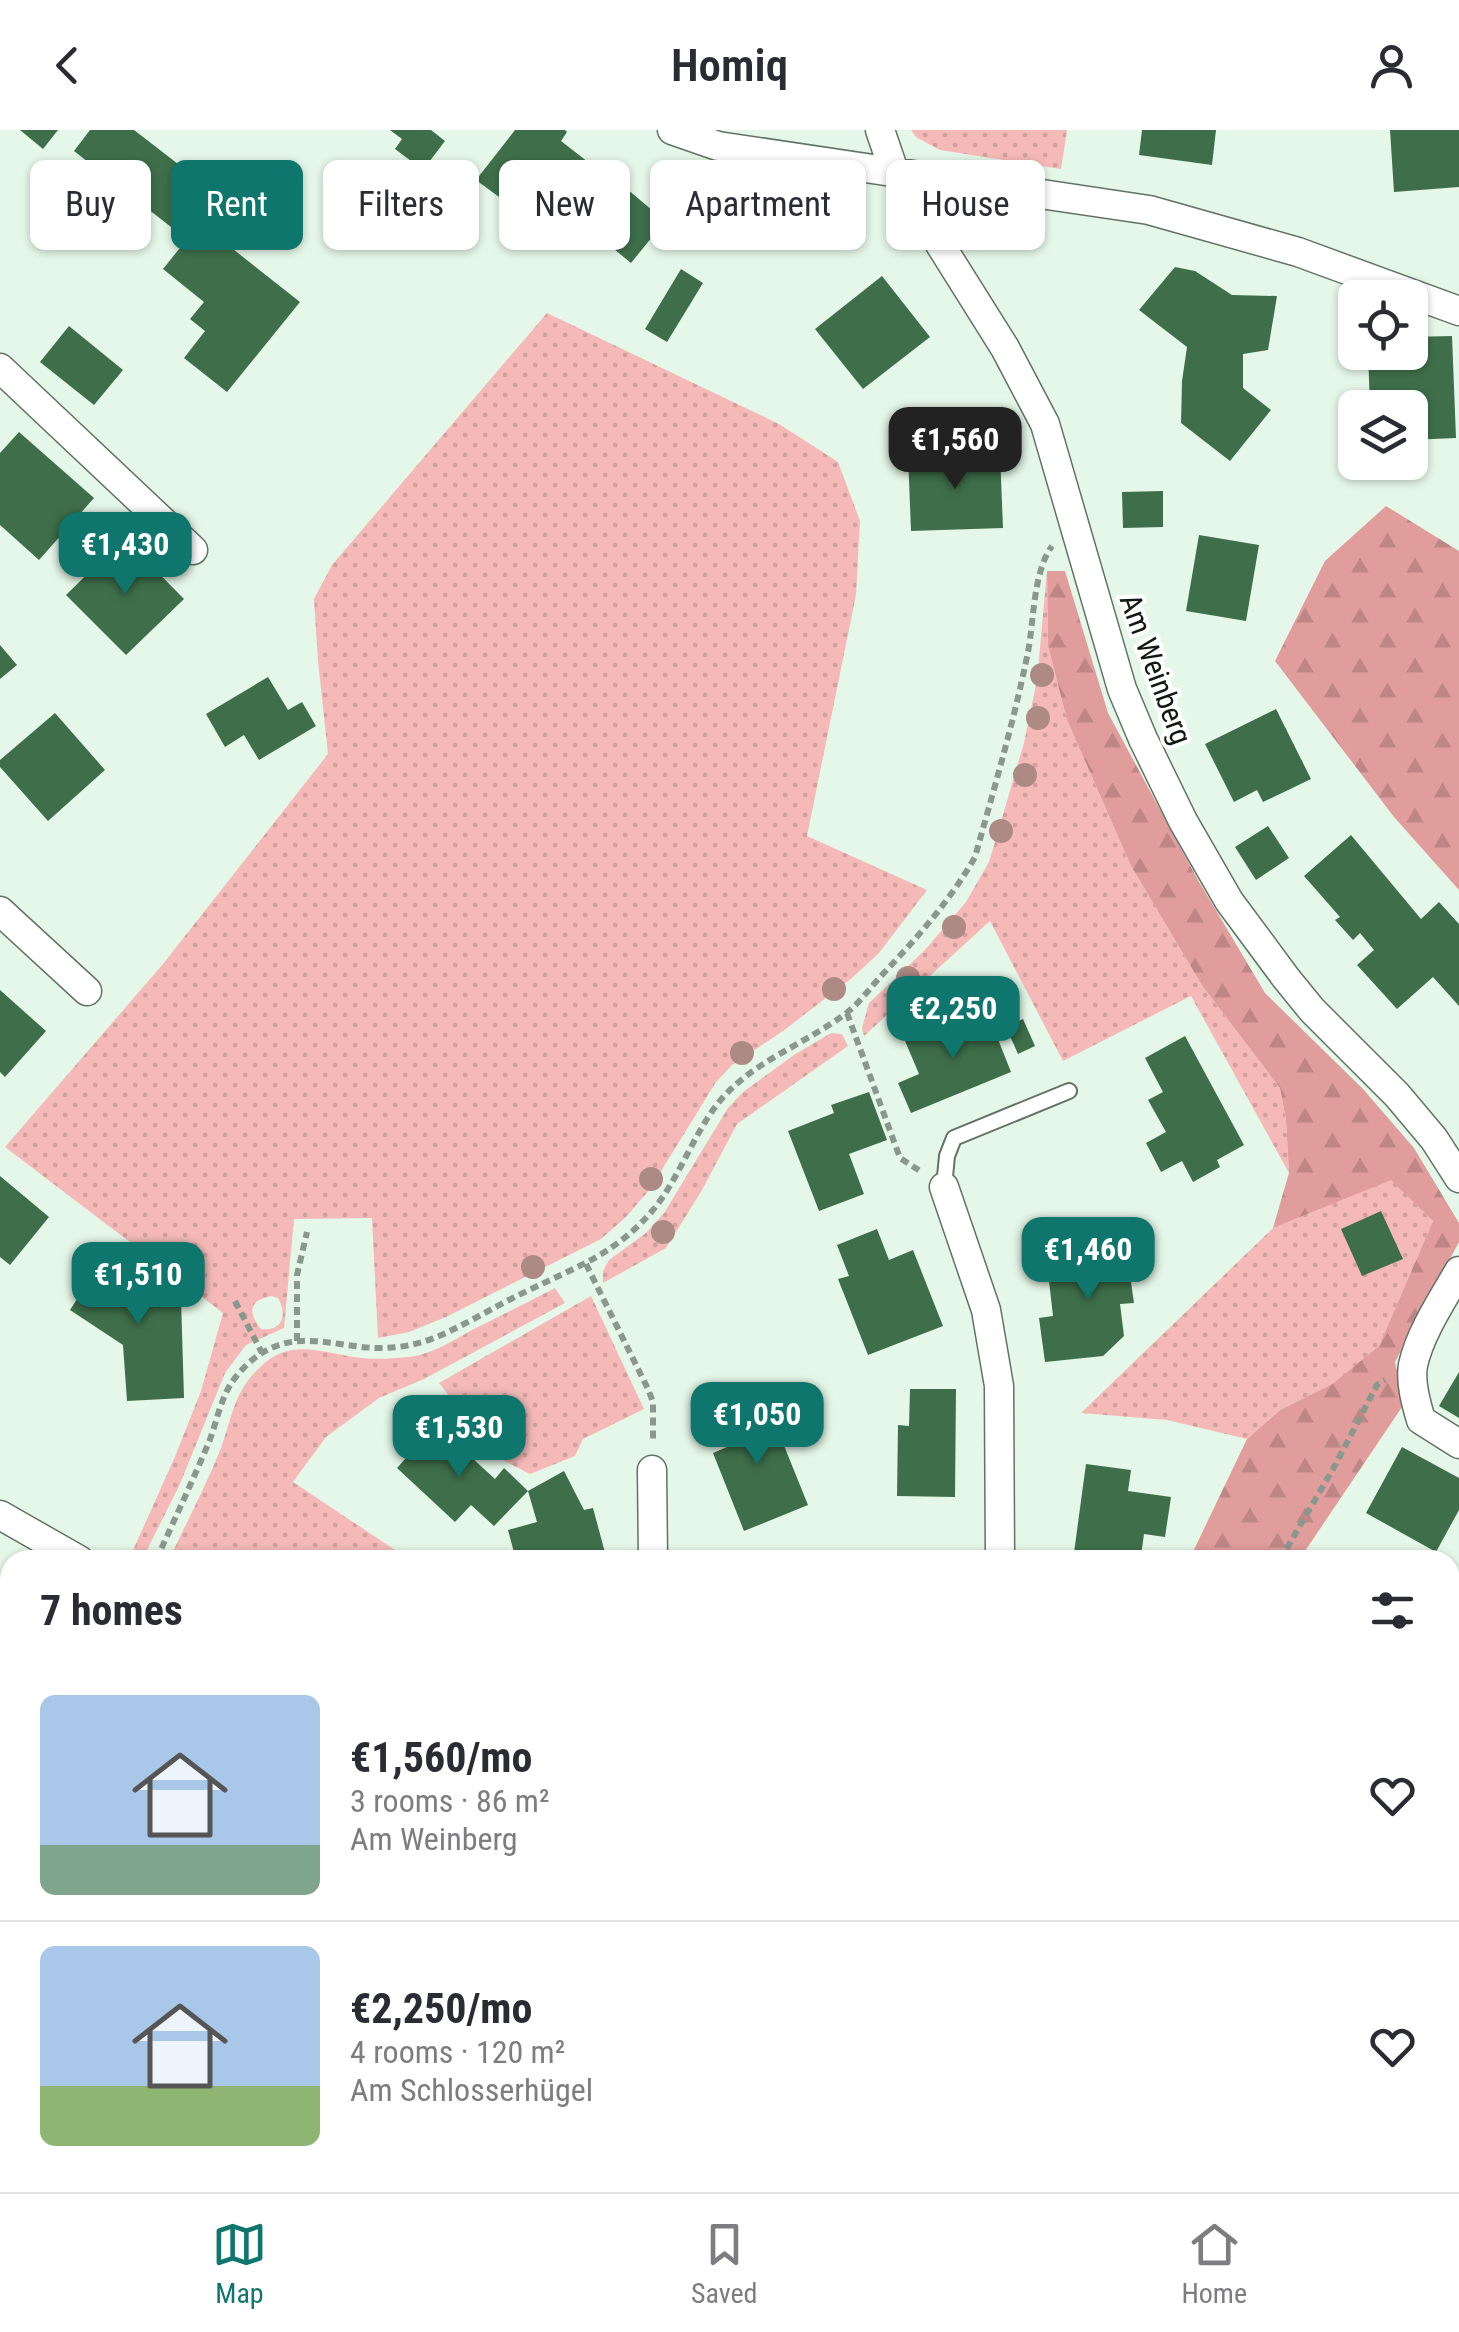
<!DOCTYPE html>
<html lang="en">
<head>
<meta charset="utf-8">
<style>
  :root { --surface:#fff; --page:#f7f7f7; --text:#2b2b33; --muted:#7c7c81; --line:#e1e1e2; --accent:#0f766e }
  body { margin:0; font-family:"Roboto Condensed",sans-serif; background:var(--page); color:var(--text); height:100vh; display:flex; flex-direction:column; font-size:38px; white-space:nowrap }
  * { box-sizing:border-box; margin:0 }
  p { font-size:32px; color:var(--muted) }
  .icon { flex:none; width:55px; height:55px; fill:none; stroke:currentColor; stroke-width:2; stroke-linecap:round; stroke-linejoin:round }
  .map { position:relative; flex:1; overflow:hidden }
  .panel { position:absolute; left:0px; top:1420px; width:1460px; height:642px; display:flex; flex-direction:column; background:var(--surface); border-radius:30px 30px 0 0; box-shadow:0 2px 8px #0004 }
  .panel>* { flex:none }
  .top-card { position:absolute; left:30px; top:30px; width:1400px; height:90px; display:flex; gap:20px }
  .buttons { position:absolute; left:1338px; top:150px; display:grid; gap:20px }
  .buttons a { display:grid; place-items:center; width:90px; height:90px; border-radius:15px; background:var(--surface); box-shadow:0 2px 8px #0004; font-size:50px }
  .price { position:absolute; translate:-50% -85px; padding:0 22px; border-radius:20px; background:var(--accent); color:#fff; font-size:32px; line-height:65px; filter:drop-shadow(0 2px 5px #0008) }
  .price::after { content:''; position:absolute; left:50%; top:60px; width:30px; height:22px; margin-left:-15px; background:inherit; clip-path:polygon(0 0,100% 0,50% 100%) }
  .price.active { background:#222; color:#fff }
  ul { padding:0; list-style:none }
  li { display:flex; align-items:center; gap:30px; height:250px; padding:0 40px }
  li+li { border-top:2px solid var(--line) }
  li span { display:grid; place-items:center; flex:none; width:280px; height:200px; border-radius:15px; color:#555 }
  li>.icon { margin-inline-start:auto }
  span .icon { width:120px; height:120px; fill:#fffc; stroke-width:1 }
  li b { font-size:42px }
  h2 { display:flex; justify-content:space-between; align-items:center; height:120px; padding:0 40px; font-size:42px }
  .pill { padding:0 35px; border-radius:15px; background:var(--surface); box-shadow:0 2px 8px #0004; font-size:35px; line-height:90px }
  .pill.active { background:var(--accent); color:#fff }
  header { display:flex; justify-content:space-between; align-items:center; height:130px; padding:0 40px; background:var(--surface); font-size:45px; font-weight:600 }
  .tabs { display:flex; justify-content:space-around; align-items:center; height:140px; border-top:2px solid var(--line); background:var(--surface); font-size:28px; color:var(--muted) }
  .tabs a { display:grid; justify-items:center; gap:5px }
  .tabs .active { color:var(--accent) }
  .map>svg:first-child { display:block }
  .grass { fill:url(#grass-dots); fill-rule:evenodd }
  .forest { fill:url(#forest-firs) }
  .building { fill:#3e6f4a }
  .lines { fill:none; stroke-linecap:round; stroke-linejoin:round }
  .lane-casing { stroke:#627265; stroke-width:18 }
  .street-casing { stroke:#627265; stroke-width:31 }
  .path { stroke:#8a978c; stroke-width:6; stroke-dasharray:8 5; stroke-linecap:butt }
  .lane { stroke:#fff; stroke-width:14 }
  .street { stroke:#fff; stroke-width:28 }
  .tree { fill:#ad8a84 }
  .labels { text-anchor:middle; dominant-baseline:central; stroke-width:8; stroke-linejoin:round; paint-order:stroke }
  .street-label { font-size:30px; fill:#121813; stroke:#fff }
</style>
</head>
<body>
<header><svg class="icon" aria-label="back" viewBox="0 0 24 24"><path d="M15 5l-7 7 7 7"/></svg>Homiq<svg class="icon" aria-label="person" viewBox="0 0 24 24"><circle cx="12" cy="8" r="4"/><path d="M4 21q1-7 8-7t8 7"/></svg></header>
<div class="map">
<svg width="1459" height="2062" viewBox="0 0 1459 2062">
  <defs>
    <pattern id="grass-dots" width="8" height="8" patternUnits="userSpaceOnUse" patternTransform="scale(2.5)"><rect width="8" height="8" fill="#f5bab8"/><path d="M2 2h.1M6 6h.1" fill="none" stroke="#d19f9d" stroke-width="1.8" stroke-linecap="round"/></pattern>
    <pattern id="forest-firs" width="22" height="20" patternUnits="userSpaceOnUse" patternTransform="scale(2.5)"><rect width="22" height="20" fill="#e09d9c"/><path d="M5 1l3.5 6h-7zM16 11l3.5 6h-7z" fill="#bf8686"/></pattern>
  </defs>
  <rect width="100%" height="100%" fill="#e5f7e8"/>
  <path class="grass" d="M911,0H1067L1061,39L940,20L916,7Z
    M547,183L779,294L838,332L860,391L856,465L807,706L927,760L879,823L852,848L783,901L732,935L716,952L650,1059L626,1087L601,1109L446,1187L409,1202L378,1208L372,1088L294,1089L284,1198L246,1215L225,1243L180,1354L142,1430L130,1427L174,1329L201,1261L223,1183L5,1017L163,834L328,624L318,531L314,469L332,435ZM272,1166L278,1168C288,1185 282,1202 261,1199C247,1182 249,1170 272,1166Z
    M1047,441L1048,516L1067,590L1131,736L1203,857L1280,958L1286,990L1289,1043L1191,866L1063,931L990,791L864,906L862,898L869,873L925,820L966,772L989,732L1024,613L1037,550Z
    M831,903L842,904L848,916L737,994L702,1060L666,1118L603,1153V1141L609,1130L646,1103L664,1083L728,978L743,962L794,925Z
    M1391,1049L1433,1091L1379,1216L1332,1254L1280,1280L1247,1309L1167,1290L1081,1283L1273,1098Z
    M555,1158L565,1173L424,1249L379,1268L326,1307L293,1352L410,1430H169C186,1393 206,1356 221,1318C234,1282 234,1258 267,1231C296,1208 330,1225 363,1228C378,1230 394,1228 409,1227C433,1224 452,1211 472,1200C500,1186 528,1172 555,1158Z
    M591,1166L644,1279L583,1309L575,1326L530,1344L495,1326L439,1253Z
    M1450,1794L1459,1797V2062H1285L1280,2053L1450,2052Z"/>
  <path class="forest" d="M1386,376L1459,421V760L1394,687L1275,531L1325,431Z
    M1047,441H1065L1108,583L1198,750L1265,863L1363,959L1414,1018L1459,1093V1112L1395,1232L1404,1274L1299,1430H1189L1247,1309L1280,1280L1332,1254L1379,1216L1433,1091L1391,1050L1273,1098L1289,1043L1286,990L1280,958L1203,857L1131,736L1067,590L1048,516Z
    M1450,1553L1459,1558V1797L1450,1794Z"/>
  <path class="building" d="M20,0H58L43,19Z
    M90,0H134L204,54L171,97L74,21Z
    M390,0H431L445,11L423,40L395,19L402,9Z
    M515,0H565L567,2L561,11L588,32L569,57L553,44L532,71L520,62L510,75L476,50Z
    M1142,0H1216L1212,35L1139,25Z
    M1390,0H1459V57L1394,62Z
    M697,50L740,78L717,112L674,83Z
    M627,59L665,91L631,133L592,101Z
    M200,93L300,172L227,262L184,228L205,201L190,189L204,172L163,139Z
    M1175,137L1195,141L1232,165L1277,166L1268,220L1243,224V258L1271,280L1230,331L1181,293L1182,251L1187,217L1139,180Z
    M681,139L703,153L667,212L645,199Z
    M882,146L930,207L863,259L815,199Z
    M69,196L123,240L94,275L40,232Z
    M1452,206L1456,308L1410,310V278H1370L1368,222H1410V207Z
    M19,302L94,368L39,430L0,395V323Z
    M1000,323L1003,398L911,401L908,325Z
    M1163,361V397L1123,398L1122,362Z
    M1199,405L1259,415L1246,491L1186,481Z
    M124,408L184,469L126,525L66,465Z
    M0,515L17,535L0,549Z
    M268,547L288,580L302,572L316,596L259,630L244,605L225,617L206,584Z
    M1276,579L1311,649L1263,672L1257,660L1234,672L1205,614Z
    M55,583L105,640L48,691L0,637V630Z
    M1268,696L1289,728L1256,750L1235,717Z
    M1351,705L1421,789L1439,772L1459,794V876L1433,847L1397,879L1357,835L1374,820L1360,803L1353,810L1335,790L1340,787L1304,746Z
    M0,860L46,901L5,947L0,942Z
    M986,879L1011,942L911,983L898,953L919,944L905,911Z
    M1023,889L1035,916L1018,924L1006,897Z
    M1185,906L1244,1015L1217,1030L1220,1037L1193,1052L1182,1031L1161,1042L1146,1013L1166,1002L1148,970L1163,962L1145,928Z
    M869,962L887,1010L849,1024L864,1064L819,1081L788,1001L834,983L831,975Z
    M0,1046L49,1087L10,1135L0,1127Z
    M1381,1081L1403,1129L1362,1146L1341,1099Z
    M877,1099L889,1130L913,1120L943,1196L868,1225L838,1149L849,1146L837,1115Z
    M1125,1110L1134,1173L1120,1174L1124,1206L1103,1226L1045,1232L1039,1188L1053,1186L1049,1151H1065L1061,1118Z
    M108,1121L181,1169L184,1268L127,1271L123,1215L70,1180Z
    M1459,1242V1288L1439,1276Z
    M910,1259H956L955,1367L897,1366L898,1295L909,1296Z
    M766,1271L808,1375L744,1401L713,1323L727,1317L716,1290Z
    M436,1295L495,1349L504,1338L528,1361L494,1396L471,1375L455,1392L397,1338Z
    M1402,1317L1459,1348V1380L1436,1422L1366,1383Z
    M1086,1334L1131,1340L1128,1361L1171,1367L1165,1407L1144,1404L1141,1426L1119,1423L1118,1430H1073Z
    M564,1341L584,1380L593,1378L607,1430H516L508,1400L537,1392L528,1361Z
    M0,2000L10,2002V2052H67L64,2062H0Z
    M302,2052H393L389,2062H298Z
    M433,2052H513L520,2055L517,2062H430Z
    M951,2052H1039L1020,2062H956Z
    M1135,2052H1179L1184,2062H1126L1124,2058Z"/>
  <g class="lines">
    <defs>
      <path id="lane" d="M944,1057L947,1026L954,1008L1069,961"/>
      <path id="street" d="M672,0L718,16L1149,80L1298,122L1459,181
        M880,0L894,41L1005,218L1045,294L1122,559L1143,609L1183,691L1229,771L1286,848L1312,880L1397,965L1434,1009L1459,1048
        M0,238L193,420
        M0,781L87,861
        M944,1057L986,1180L999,1256L1000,1430
        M1459,1141C1443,1169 1420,1203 1413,1235C1410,1252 1416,1273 1421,1290L1459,1314
        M652,1340L653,1430
        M0,1385L79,1430
        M606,2052L646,2060L717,2062
        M1257,2052L1262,2062
        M121,2062L124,2052
        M790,2062L863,2056"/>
    </defs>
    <use href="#lane" class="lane-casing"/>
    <use href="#street" class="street-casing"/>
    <path class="path" d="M847,883L900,1028L920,1041
      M586,1134L648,1259L653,1272V1313
      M235,1171L262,1223
      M297,1211V1145L307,1102
      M156,1430C174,1391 192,1352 209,1312C216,1294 220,1272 230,1255C237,1244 250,1230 262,1223C300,1199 339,1218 380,1218C400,1218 421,1214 439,1206C469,1193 497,1175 527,1161C576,1137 616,1124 653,1080C683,1044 697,991 731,959C763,928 809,911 845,884C859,874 870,858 881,846C916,809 950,771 975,727C994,659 1014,591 1028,522C1034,491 1033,442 1052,416
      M1280,1430L1333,1339L1377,1255L1385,1250
      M0,1784L10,1775
      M1213,2052L1218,2062"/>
    <use href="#lane" class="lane"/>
    <use href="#street" class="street"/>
  </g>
  <g class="tree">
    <circle cx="1042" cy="545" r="12"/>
    <circle cx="1038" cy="588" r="12"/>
    <circle cx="1025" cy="645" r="12"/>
    <circle cx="1001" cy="701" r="12"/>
    <circle cx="954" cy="797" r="12"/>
    <circle cx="908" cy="848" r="12"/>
    <circle cx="834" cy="859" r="12"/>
    <circle cx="742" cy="923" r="12"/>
    <circle cx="651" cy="1049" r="12"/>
    <circle cx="663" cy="1102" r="12"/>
    <circle cx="533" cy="1137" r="12"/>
  </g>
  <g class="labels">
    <g class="street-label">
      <text transform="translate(1156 539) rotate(70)">Am Weinberg</text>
    </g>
  </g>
</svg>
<div class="buttons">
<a><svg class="icon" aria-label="locate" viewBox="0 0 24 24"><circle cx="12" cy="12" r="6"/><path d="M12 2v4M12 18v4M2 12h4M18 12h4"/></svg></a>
<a><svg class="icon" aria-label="layers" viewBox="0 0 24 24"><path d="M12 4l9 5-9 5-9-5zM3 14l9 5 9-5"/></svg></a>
</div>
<b class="price active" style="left:955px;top:362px">€1,560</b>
<b class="price" style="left:125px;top:467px">€1,430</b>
<b class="price" style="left:953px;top:931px">€2,250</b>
<b class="price" style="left:1088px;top:1172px">€1,460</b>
<b class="price" style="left:138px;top:1197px">€1,510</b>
<b class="price" style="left:757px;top:1337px">€1,050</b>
<b class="price" style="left:459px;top:1350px">€1,530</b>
<div class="top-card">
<a class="pill">Buy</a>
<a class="pill active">Rent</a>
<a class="pill">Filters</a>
<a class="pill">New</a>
<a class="pill">Apartment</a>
<a class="pill">House</a>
</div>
<section class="panel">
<h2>7 homes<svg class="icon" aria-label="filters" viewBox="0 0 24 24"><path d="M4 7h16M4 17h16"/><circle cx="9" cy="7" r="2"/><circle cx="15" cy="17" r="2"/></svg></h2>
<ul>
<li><span style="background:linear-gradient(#a9c7e8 75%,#7fa58c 0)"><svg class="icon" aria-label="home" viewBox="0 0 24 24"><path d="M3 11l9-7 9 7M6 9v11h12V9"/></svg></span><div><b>€1,560/mo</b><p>3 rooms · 86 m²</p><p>Am Weinberg</p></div><svg class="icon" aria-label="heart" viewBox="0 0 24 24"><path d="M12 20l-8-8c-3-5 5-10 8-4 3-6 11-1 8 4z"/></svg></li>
<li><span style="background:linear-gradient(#a9c7e8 70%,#8fb573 0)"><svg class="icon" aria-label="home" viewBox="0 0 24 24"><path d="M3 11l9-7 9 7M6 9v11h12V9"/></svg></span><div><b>€2,250/mo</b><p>4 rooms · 120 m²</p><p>Am Schlosserhügel</p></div><svg class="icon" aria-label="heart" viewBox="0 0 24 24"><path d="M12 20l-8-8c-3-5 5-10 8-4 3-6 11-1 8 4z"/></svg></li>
</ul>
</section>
</div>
<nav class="tabs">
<a class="active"><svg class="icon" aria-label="map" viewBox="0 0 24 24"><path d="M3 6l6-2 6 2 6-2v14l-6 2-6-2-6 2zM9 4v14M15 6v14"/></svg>Map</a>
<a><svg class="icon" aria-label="saved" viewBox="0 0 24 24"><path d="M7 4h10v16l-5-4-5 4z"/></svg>Saved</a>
<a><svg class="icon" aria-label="home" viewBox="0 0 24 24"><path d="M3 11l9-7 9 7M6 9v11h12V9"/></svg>Home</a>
</nav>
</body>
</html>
